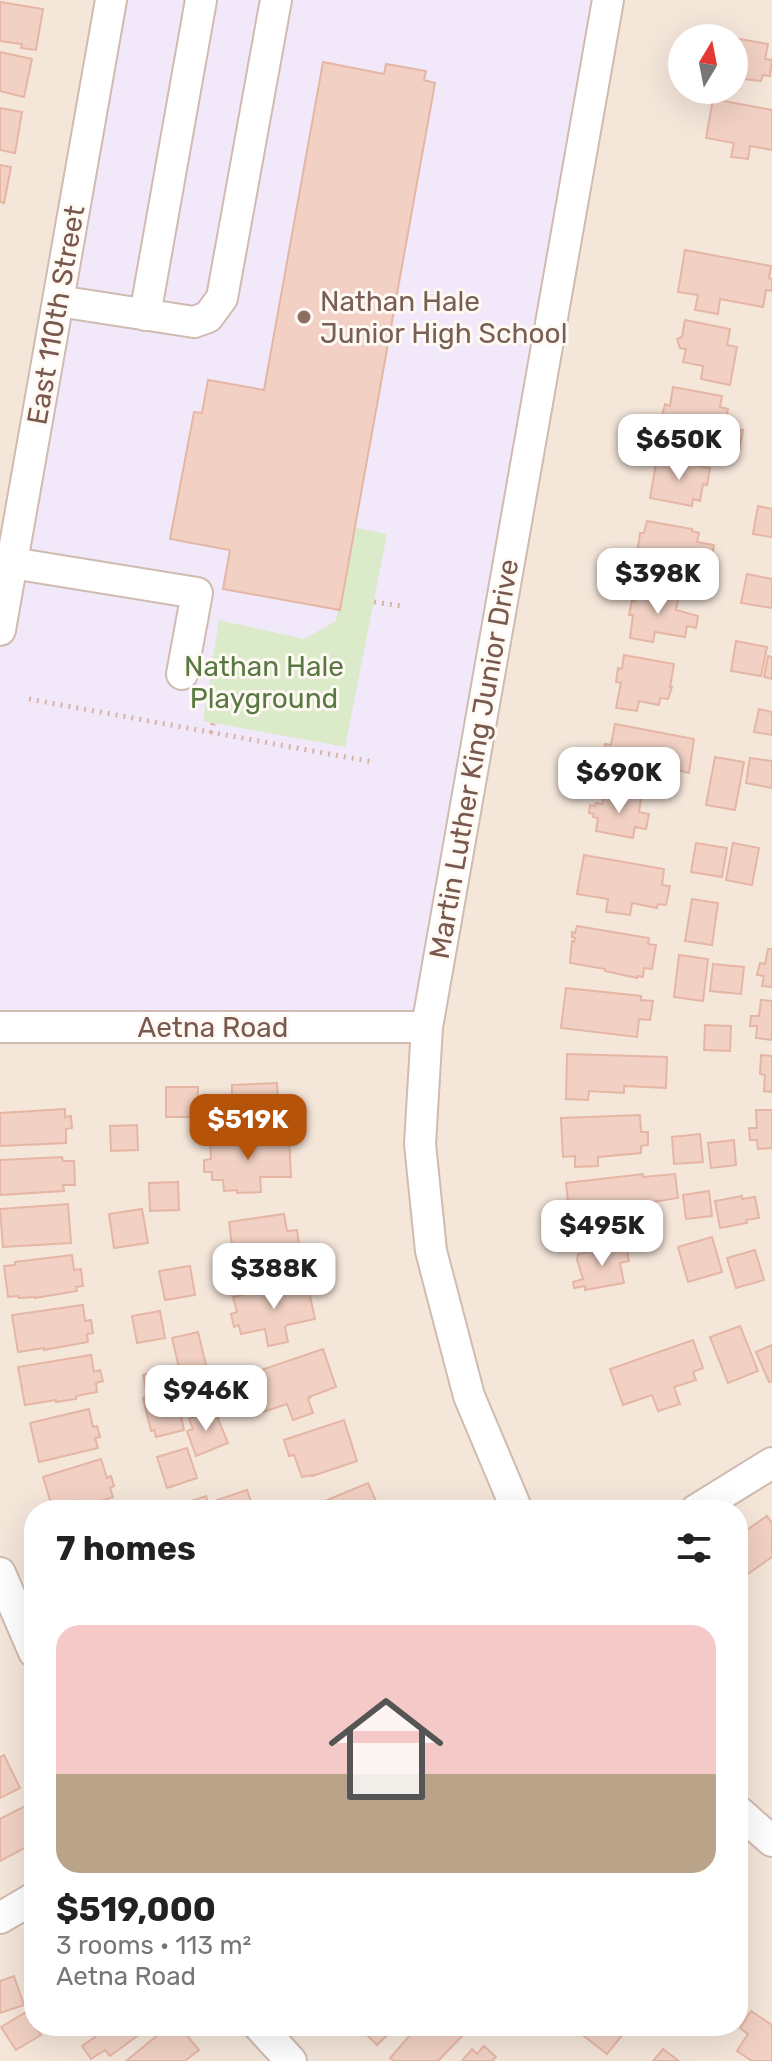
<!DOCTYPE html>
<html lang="en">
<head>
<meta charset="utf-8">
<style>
  :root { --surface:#fff; --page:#f6f6f6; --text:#222; --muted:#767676; --accent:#b45309 }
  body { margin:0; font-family:Rubik,sans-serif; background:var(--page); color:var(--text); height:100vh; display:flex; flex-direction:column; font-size:30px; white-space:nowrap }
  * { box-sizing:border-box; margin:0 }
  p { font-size:26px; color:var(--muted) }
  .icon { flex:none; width:44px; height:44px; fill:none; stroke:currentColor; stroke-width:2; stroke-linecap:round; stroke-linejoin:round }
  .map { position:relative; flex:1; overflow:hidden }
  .drawer { position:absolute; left:24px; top:1500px; width:724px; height:536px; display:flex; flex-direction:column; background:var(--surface); border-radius:32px; box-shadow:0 8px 32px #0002 }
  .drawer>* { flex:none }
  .needle { width:52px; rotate:10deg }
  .controls { position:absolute; left:668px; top:24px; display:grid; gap:16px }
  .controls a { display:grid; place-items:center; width:80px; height:80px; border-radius:50%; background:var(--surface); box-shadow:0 8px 32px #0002; font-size:40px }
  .price { position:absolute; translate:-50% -68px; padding:0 18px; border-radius:16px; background:#fff; color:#222; font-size:26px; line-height:52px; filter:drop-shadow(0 2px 4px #0008) }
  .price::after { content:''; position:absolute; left:50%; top:48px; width:24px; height:18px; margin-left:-12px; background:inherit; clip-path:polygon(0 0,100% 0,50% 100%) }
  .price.selected { background:var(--accent); color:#fff }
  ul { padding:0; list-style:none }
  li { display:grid; align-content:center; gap:16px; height:424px; padding:0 32px }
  li span { display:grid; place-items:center; height:248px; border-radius:24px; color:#555 }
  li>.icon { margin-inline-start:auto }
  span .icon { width:144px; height:144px; fill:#fffc; stroke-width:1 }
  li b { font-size:34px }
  h2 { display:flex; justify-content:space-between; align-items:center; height:96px; padding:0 32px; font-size:34px }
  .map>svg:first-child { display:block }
  .residential { fill:#f5e6da; fill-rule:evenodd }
  .education { fill:#f1e8fa }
  .green { fill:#dbebc9 }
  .building { fill:#f2d1c4; stroke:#e5b6a4; stroke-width:2 }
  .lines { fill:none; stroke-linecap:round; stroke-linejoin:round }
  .minor-casing { stroke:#d0bbb0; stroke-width:34 }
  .path { stroke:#d8b4a6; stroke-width:5; stroke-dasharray:2 6; stroke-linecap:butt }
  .minor { stroke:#fff; stroke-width:30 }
  .education-dot { fill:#8d6e63; stroke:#fff9f3; stroke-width:3 }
  .labels { text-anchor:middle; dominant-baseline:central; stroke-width:6; stroke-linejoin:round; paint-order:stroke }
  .education-label { font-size:28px; fill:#785e54; stroke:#fff9f3; text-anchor:start }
  .street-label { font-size:28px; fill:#79594e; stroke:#fff9f3 }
  .park-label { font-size:28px; fill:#587942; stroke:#fff9f3 }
</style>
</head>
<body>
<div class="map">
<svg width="772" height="2061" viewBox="0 0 772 2061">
  <rect width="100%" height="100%" fill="#fdf5ec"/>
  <path class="residential" d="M0,0H772V2061H0ZM682,38H734V90H682ZM34,1510H738V2026H34Z"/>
  <path class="education" d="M111,0H608L427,1027H0V630Z"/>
  <path class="green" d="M352,527L387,534L345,747L203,721L219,620L304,639L336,621Z"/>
  <path class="building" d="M0,2L43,9L36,50L21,48L22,44L0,41Z
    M734,38L768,44L765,59L772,60L770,76L763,75L761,81L734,78Z
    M0,52L32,59L24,97L0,91Z
    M323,62L384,74L386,64L426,71L424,80L435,83L340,610L223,589L230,550L170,539L194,412L202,413L208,380L264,390Z
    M713,99L772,110V150L750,146L748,159L731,157L734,143L706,138Z
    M0,108L22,112L15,153L0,150Z
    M0,165L11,167L4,203L0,202Z
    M685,250L771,266L769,278L772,279V291L766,290L763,307L720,299L718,314L695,310L698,295L678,292Z
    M685,320L730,329L727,345L737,347L730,385L701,379L703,366L683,362L686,349L680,348L677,339L682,337Z
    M673,387L722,396L720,407L728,409L725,427L743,430L738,456L707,450L709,441L705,440V438L665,430L667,417L662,416L665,404L670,406Z
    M657,458L710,468L707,485L703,484L700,501L693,499L692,506L650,498Z
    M758,506L772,509V537L753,534Z
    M647,521L692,529V531L699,533L697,542L714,545L712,557L704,555L702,569L684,566L683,569L664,565V562L643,558L644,555L637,554L640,533H644Z
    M747,574L772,579V608L741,603Z
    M638,589L679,596L676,610L698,616L696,628L687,626L685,637L655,632L653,642L630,638L633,615H629L632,600L635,601Z
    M736,641L767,647L761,676L731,671Z
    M624,655L674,664L670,687H672L668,699L660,698L659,705L639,701L637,711L616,708L621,683L616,682L618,668L622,669Z
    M768,656L772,657V679L764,677Z
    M759,709L772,712V735L754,732Z
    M615,724L694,739L689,773L674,769L673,773L653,770L652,772L647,771V769L602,761L605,744L611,745Z
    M715,757L744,762L735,810L706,805Z
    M750,758L772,761V788L746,783Z
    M605,791L641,798L639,812L649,814L646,829L635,827L633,838L596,831L598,818L593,817L594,814L589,813L590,805L595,806L596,803L602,804Z
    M696,843L727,848L722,877L691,872Z
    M733,843L759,848L752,885L726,880Z
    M584,855L664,869L662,885L670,886L666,905L658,904L657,908L632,903L630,915L606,912L608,899L577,894Z
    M692,899L718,903L712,945L685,941Z
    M577,926L649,938L648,944L656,945L652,969L644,968L643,977L637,976V978L605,971V969L570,963L572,941L574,942L575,938L572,937V932L575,933Z
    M768,949H772V987L762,986L764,976L757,975L760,963L765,964Z
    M679,955L708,959L703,1001L674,997Z
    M713,964L744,967L741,994L710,991Z
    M566,988L641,996V1000L653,1001L650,1020L639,1019L637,1037L561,1028Z
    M761,1000L772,1001V1040L756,1038L757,1026H750L751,1016H759Z
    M705,1025L731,1026L730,1051L704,1050Z
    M567,1054L667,1057L666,1088L624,1086V1093L589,1091L588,1100L566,1099Z
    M761,1055L772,1056V1092L764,1091L765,1075L760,1074Z
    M277,1083L278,1099L292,1100L293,1111L277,1112L278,1124L234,1126L233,1109H225L224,1098H232V1085Z
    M166,1087H198V1117H166Z
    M65,1109V1117L71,1116L72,1128L66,1129V1143L0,1146V1113Z
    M756,1110H772V1148L758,1149L757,1140H750L749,1128H757Z
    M640,1115L641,1132H648V1145L641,1146V1153L598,1157V1166L575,1167V1156L563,1157L561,1118Z
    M137,1125L138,1150L111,1151L110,1126Z
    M700,1134L703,1162L674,1164L672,1137Z
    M289,1137L291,1177H260L261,1192L237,1193V1190L224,1191L223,1180H212V1172H204V1160L211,1159L210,1141Z
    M734,1140L736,1165L711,1168L708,1143Z
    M62,1157L63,1161H74L75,1185H63L64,1191L0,1195V1160Z
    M643,1174V1177L675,1174L678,1198L646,1203L647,1213L623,1216L625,1233L602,1236L600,1219L570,1222L566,1183Z
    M178,1182L179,1210L150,1211L149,1183Z
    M709,1191L712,1216L686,1219L683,1195Z
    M742,1196V1199L755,1197L759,1218L746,1220L747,1223L720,1228L715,1201Z
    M68,1204L71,1243L3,1247L0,1209Z
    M142,1209L148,1243L114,1248L109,1214Z
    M284,1214L287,1231L297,1230L301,1259L236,1268L235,1261L228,1262L226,1246L232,1245L229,1222Z
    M712,1237L722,1272L688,1282L678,1247Z
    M626,1245L629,1261L620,1263L624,1283L585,1290V1286L574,1288L573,1282L583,1279L577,1260L578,1254Z
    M755,1250L764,1280L736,1288L727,1258Z
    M72,1255L74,1270L81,1269L83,1286L76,1287L77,1291L35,1298V1297L19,1298L18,1296L8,1297L4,1266L15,1265V1262Z
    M190,1266L195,1295L165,1300L159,1271Z
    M307,1282L315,1319L287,1325L285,1327L288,1342L268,1346L265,1329L241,1334L239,1325L234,1327L231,1314L237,1312L233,1297Z
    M83,1305L85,1321L91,1320L93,1333L87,1334L88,1342L44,1350V1348L18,1352L12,1315Z
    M160,1311L165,1338L137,1343L132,1316Z
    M740,1326L758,1371L728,1383L710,1337Z
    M198,1332L207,1369L181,1376L172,1338Z
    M693,1340L703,1368L693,1372L696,1380L674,1387L680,1404L658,1411L652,1395L623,1405L610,1369Z
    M772,1345V1381L769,1382L756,1352Z
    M323,1349L336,1387L309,1397L310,1398L308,1399L313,1413L293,1420L287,1404L263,1412L261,1406L251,1409L241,1377Z
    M91,1355L94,1372L100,1370L103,1381L96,1383L97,1392L76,1396V1399L56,1402V1400L25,1405L18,1367Z
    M172,1368L176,1385L147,1392L143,1375Z
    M175,1389L184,1430L156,1437L154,1430L151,1431L143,1398Z
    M89,1409L93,1427L97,1426L100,1437L95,1438L98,1448L39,1462L30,1423Z
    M214,1409L228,1443L196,1456L187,1431L193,1429L189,1419Z
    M344,1420L357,1461L312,1476V1475L302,1477L294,1455L289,1456L284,1440Z
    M187,1448L197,1478L167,1488L157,1457Z
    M101,1459L107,1478L111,1476L114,1486L110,1488L113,1497L72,1510H53L43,1477Z
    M368,1483L380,1510H317L315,1505Z
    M247,1490L254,1510H221L217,1500Z
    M206,1496L210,1510H181L179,1505Z
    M767,1516L772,1523V1557L738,1581V1536Z
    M4,1755L20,1788L0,1798V1757Z
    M29,1804L34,1814V1843L0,1861V1819Z
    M14,1976L24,2005L0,2013V1981Z
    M751,2011L772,2025V2061H752L737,2051L748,2034L740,2028Z
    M26,2012L41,2035L16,2050L1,2027Z
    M151,2026L110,2056L105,2050L91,2059L82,2046L95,2037L89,2026Z
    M169,2026H179L199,2050L185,2061H126Z
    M358,2026H397L377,2045Z
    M418,2026H462L467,2031L438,2061H394L390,2058Z
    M585,2026H623L627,2029L607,2054L580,2033Z
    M484,2046L496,2057L492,2061H462L472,2049L477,2054Z
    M663,2049L679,2061H653Z"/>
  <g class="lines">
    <defs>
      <path id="minor" d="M58,301L194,322L208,317L222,298L276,0
        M145,315L201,0
        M12,563L197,593L182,674
        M0,630L111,0
        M0,1027H427
        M517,1510L469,1396L431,1251L420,1144L427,1027L608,0
        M696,1510L772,1463
        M0,1573L34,1652
        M738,1811L772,1841
        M0,1918L34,1898
        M259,2026L291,2061"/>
    </defs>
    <use href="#minor" class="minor-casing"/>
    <path class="path" d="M374,602L401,606
      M29,699L373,762
      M211,733L213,723"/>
    <use href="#minor" class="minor"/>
  </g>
  <circle class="education-dot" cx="304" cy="317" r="8"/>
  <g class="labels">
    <g class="education-label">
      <text x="320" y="301">Nathan Hale<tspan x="320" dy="32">Junior High School</tspan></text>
    </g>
    <g class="street-label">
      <text transform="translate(56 315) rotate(-80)">East 110th Street</text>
      <text transform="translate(474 759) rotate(-80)">Martin Luther King Junior Drive</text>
      <text x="213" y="1027">Aetna Road</text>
    </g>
    <g class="park-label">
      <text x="264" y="666">Nathan Hale<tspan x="264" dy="32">Playground</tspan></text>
    </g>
  </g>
</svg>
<div class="controls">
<a><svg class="needle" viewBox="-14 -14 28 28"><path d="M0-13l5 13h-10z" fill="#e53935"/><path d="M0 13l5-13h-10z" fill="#767676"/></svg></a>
</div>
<b class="price" style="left:679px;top:482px">$650K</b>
<b class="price" style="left:658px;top:616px">$398K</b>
<b class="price" style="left:619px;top:815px">$690K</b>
<b class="price selected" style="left:248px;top:1162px">$519K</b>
<b class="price" style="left:602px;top:1268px">$495K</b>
<b class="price" style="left:274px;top:1311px">$388K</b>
<b class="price" style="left:206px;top:1433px">$946K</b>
<section class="drawer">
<h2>7 homes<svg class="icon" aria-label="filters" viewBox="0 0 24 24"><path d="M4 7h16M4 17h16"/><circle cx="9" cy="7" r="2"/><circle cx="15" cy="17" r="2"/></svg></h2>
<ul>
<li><span style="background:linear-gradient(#f6c9c9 60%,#b9a48a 0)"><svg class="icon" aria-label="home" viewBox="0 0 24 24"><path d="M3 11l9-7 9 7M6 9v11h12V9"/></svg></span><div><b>$519,000</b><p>3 rooms · 113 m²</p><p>Aetna Road</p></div></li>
</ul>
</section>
</div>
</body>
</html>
